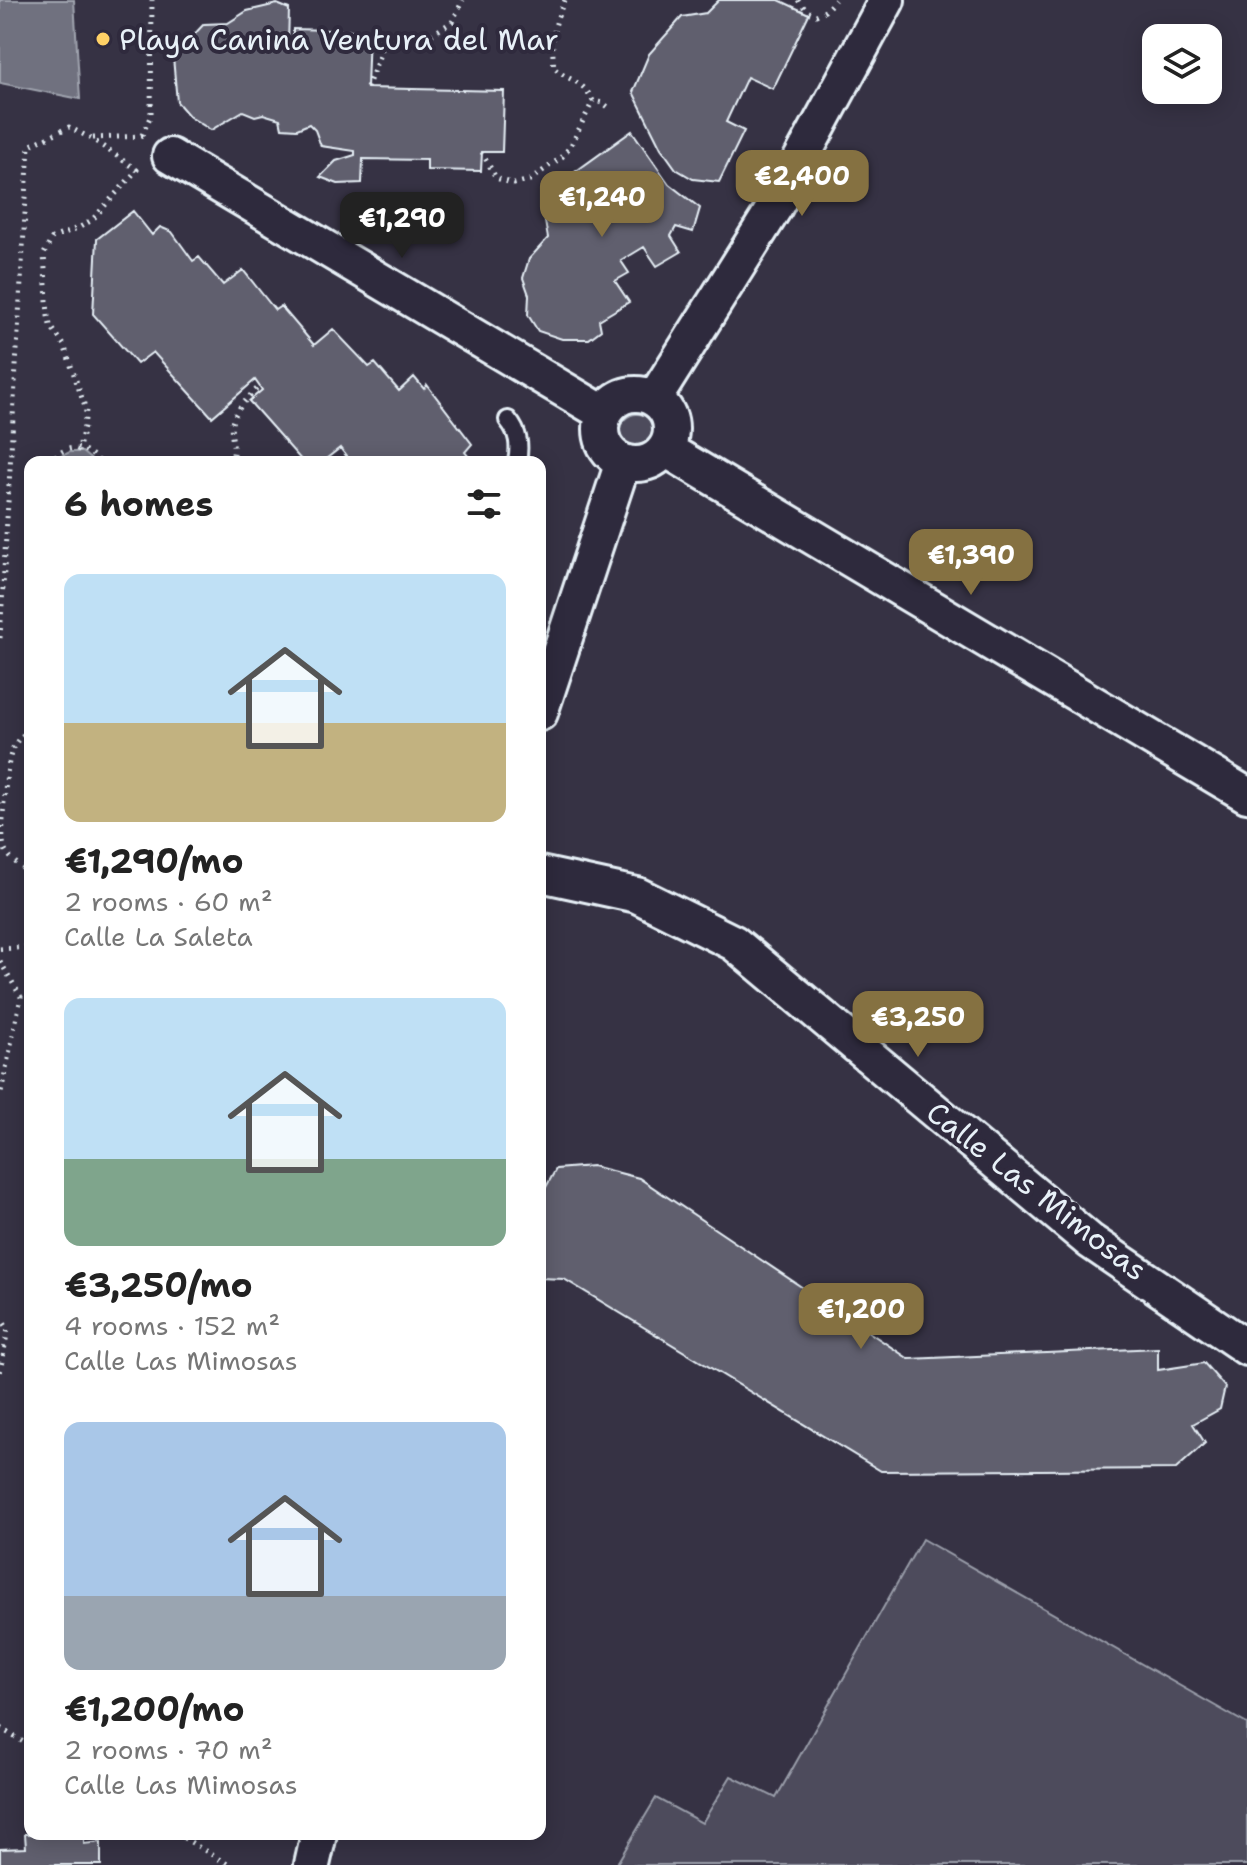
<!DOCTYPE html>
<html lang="en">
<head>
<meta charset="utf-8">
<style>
  :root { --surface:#fff; --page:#f6f6f6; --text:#222; --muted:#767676; --accent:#857141 }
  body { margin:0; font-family:"Shantell Sans",sans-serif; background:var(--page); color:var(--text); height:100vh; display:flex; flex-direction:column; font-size:30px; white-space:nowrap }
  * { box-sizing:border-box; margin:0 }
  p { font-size:26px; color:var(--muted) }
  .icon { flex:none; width:44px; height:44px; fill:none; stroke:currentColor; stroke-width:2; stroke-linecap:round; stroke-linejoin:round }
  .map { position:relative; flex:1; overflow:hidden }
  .drawer { position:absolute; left:24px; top:456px; width:522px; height:1384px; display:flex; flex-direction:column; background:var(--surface); border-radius:16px; box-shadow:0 4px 20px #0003 }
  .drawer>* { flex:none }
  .controls { position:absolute; left:1142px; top:24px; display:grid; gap:16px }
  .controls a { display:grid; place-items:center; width:80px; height:80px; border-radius:16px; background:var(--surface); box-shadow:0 4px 20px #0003; font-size:40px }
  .price { position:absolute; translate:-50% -68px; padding:0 18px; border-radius:16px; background:var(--accent); color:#fff; font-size:26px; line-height:52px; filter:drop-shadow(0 2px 4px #0008) }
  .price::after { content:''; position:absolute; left:50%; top:48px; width:24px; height:18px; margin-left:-12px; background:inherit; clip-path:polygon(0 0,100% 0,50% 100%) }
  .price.on { background:#222; color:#fff }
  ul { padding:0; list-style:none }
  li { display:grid; align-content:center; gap:16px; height:424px; padding:0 40px }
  li span { display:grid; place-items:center; height:248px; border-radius:16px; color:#555 }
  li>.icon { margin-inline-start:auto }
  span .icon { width:144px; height:144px; fill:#fffc; stroke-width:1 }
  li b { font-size:34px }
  h2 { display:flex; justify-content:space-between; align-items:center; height:96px; padding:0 40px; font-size:34px }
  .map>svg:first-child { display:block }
  .green { fill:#4d4b5c; stroke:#9a9eaa; stroke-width:2 }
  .water { fill:#70717f; stroke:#a0a4af; stroke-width:2 }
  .building { fill:#605e6e; stroke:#e8f1f8; stroke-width:2 }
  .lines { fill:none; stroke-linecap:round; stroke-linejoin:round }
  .service-casing { stroke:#e8f1f8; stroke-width:22 }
  .minor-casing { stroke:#e8f1f8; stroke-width:40 }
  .path { stroke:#e8f1f8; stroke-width:5; stroke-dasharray:2 6; stroke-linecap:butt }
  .service { stroke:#2f2a3d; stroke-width:16 }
  .minor { stroke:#2f2a3d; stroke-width:34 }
  .poi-dot { fill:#ffd166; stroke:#2f2a3d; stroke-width:3 }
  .labels { text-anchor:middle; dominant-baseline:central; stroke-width:8; stroke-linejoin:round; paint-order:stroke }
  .poi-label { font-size:30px; fill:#e8f1f8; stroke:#2f2a3d; text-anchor:start }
  .street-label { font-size:30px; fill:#e8f1f8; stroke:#2f2a3d }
</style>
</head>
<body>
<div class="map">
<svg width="1247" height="1865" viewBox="0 0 1247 1865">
  <rect width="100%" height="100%" fill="#363244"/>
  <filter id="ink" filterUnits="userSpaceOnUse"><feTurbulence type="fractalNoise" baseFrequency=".0125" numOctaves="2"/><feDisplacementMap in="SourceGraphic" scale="16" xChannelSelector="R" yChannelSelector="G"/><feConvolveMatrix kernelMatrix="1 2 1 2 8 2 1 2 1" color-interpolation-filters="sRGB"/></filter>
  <g filter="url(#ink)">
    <path class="green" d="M620 431a17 17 0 1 1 34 0a17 17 0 1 1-34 0Z
      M922,1539L1247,1724V1865H616L656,1798L702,1823L731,1776L776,1798Z"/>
    <path class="water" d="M0,0H74L80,99L0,83Z
      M70,452H82L94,462H55L59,457Z"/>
    <path class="building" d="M719,0H779L809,14L773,89L747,77L726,122L744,131L719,182L693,179L676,169L661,148L633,92L649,54L682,17L706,13Z
      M277,4L289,9L288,46H293V29L369,31L367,88L504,91L502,152H482L481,171L427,170V160L363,159L362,183L338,184L320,177L336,161L355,155V151L321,146L315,130L309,124L297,129L282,128L280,119L263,114L255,116L243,111L211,130L190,117L177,102L173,57L204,24L228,23L247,11Z
      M632,131L669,184L700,208L693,232L676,227L671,236L681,252L657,266L644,247L621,261L629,273L615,281L629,302L599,320L601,330L589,339H562L538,331L528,315L529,295L523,278L529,259L548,238L544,216L570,195L569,183L575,172Z
      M133,211L152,235L160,227L172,232L193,261L199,257L223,285L243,270L275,310L281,306L314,345L333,329L369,367L375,363L399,391L414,377L424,389L427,385L472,444L465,452L473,462H351L340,448L322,462H303L249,401L262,390L255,380L212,417L153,352L137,364L93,314L97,239Z
      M592,1166L639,1178L909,1359L1158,1348V1370L1204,1363L1225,1387L1220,1409L1193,1424L1205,1443L1176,1469L881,1471L564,1279L540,1278V1198L556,1169Z
      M25,1834H84V1844L101,1842V1865H0V1849L26,1848Z"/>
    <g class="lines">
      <defs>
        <path id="service" d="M508,420C519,433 520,446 517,462"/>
        <path id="minor" d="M170,156L605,414
          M601 429a35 35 0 1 1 70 0a35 35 0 1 1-70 0Z
          M654,399L776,205L887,0
          M665,449L1247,795
          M540,713L623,462
          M540,874L637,895L734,943L1090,1241L1247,1348
          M312,1865L319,1834"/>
      </defs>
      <use href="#service" class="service-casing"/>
      <use href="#minor" class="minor-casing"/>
      <path class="path" d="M565,0C553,25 551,40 554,68C570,82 582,79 593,101L603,103L612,110
        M798,0L807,11L816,15L825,11L835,0
        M367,88L382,49L390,41L398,39L416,40L426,38L452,22L463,0
        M142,135L151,115L152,0
        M93,138L143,136
        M482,152L496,178L514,184L530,180L562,157L571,145L593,101
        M234,455L246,462
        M49,462C67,443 83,444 100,462
        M230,462C238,449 229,437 232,423C236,409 249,396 260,386
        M30,612L28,623L30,627
        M0,638L29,146L69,127L92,139L137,170L92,220L80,227L52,238L44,254L48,316L50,325L64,345L86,410L84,427L78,452
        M30,730C22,735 17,740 13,748C6,761 0,833 4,847C8,858 21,867 30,874
        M0,949L30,947
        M0,961L21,997L0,1097
        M0,1317L8,1329L0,1373
        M0,1728L30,1746
        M177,1834L229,1865"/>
      <use href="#service" class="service"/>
      <use href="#minor" class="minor"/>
    </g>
  </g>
  <circle class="poi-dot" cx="103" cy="39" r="8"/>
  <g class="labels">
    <g class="poi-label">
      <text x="119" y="39">Playa Canina Ventura del Mar</text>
    </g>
    <g class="street-label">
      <text transform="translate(1037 1191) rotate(38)">Calle Las Mimosas</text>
    </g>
  </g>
</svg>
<div class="controls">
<a><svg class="icon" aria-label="layers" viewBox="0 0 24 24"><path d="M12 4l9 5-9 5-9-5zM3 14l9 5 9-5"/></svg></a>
</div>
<b class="price" style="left:802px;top:218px">€2,400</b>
<b class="price" style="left:602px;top:239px">€1,240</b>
<b class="price on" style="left:402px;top:260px">€1,290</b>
<b class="price" style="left:971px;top:597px">€1,390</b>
<b class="price" style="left:918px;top:1059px">€3,250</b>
<b class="price" style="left:861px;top:1351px">€1,200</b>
<section class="drawer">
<h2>6 homes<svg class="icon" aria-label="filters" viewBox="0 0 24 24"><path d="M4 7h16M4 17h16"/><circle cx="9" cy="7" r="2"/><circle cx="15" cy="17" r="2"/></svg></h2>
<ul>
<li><span style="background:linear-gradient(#bfe0f5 60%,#c2b280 0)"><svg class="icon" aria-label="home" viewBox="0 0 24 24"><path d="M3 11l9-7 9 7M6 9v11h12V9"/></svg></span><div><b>€1,290/mo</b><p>2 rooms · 60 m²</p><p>Calle La Saleta</p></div></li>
<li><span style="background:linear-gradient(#bfe0f5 65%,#7fa58c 0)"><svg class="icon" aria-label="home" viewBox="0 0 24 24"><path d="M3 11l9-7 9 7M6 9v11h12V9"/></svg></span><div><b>€3,250/mo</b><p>4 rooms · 152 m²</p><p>Calle Las Mimosas</p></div></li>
<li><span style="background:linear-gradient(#a9c7e8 70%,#9aa5b1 0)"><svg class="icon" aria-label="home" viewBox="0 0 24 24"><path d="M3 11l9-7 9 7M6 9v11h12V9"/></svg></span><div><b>€1,200/mo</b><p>2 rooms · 70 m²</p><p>Calle Las Mimosas</p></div></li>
</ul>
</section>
</div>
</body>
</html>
